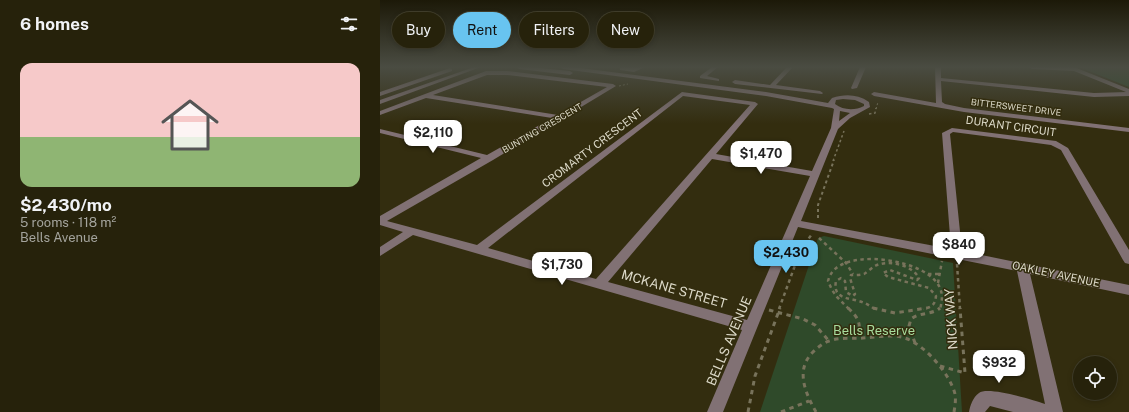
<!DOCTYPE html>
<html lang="en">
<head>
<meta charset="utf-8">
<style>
  :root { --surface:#26220b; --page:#322f19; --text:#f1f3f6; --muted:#a4a49d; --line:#423f2c; --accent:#68c4f0 }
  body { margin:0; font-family:"Public Sans",sans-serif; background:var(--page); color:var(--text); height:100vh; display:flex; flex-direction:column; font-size:15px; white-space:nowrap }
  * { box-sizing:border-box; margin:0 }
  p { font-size:13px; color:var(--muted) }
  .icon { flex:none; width:22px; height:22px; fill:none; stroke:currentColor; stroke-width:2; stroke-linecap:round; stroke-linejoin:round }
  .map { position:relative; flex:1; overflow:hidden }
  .details { display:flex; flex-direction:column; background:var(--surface); width:380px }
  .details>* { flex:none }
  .top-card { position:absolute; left:12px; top:12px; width:380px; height:36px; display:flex; gap:8px }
  .tools { position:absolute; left:693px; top:356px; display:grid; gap:8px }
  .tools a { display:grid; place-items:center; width:44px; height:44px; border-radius:50%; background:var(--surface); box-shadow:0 2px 6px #0003,0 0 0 1px var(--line); font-size:20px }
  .price { position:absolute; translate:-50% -34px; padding:0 9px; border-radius:8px; background:#fff; color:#222; font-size:13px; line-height:26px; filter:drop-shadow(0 1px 2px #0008) }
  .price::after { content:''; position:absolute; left:50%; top:24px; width:12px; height:9px; margin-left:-6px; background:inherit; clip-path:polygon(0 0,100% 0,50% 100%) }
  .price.selected { background:var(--accent); color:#111 }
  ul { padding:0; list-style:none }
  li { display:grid; align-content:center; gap:8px; height:212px; padding:0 20px }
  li+li { border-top:1px solid var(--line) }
  li span { display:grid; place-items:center; height:124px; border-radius:12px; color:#555 }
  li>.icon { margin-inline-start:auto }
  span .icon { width:72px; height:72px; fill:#fffc; stroke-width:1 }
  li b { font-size:17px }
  h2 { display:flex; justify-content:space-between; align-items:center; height:48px; padding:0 20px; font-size:17px }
  .tag { padding:0 14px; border-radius:18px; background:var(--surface); box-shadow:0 2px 6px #0003,0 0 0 1px var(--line); font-size:14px; line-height:36px }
  .tag.selected { background:var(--accent); color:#111 }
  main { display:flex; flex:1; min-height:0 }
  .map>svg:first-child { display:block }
  .green { fill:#2f4a2a }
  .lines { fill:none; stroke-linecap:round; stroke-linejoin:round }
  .path-far4 { stroke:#78735b; stroke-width:1; stroke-dasharray:2 2; stroke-linecap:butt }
  .path-far3 { stroke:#78735b; stroke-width:1.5; stroke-dasharray:2.5 2.5; stroke-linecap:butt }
  .path-far2 { stroke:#78735b; stroke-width:2; stroke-dasharray:3 3; stroke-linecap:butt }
  .path-far1 { stroke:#78735b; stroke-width:2.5; stroke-dasharray:3.5 3.5; stroke-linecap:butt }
  .path { stroke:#78735b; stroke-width:3; stroke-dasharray:4.5 4.5; stroke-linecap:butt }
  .minor { fill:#817174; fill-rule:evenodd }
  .labels { text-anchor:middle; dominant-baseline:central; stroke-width:3; stroke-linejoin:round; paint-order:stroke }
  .far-street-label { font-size:9px; fill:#dcd9c8; stroke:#332d0f }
  .street-label { font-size:11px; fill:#dcd9c8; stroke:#332d0f }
  .near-street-label { font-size:13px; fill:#dcd9c8; stroke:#332d0f }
  .near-park-label { font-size:13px; fill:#a8dc9d; stroke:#332d0f }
</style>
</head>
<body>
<main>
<section class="details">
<h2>6 homes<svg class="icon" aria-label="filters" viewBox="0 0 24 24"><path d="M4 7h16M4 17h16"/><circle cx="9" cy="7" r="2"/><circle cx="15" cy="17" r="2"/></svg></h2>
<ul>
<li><span style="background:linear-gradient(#f6c9c9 60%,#8fb573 0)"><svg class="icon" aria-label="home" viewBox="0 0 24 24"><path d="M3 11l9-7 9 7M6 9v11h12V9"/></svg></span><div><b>$2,430/mo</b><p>5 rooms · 118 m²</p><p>Bells Avenue</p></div></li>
</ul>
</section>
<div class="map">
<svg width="749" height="412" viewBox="0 0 749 412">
  <rect width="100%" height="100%" fill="#332d0f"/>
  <path class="green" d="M699,67H749V87Z
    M444,236L573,263L582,412H380L438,238Z"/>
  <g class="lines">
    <path class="path-far4" d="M239,86L248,84
      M496,109L498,102"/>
    <path class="path-far3" d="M489,114L495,113L496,108
      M453,161L464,131"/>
    <path class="path-far2" d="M438,218V205L454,160"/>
    <path class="path-far1" d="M439,238L466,263L473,274
      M577,264L580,309
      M548,274H559
      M558,283L562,261
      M359,303L369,305
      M399,309L421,249L432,234
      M469,309L457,297L452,290L448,281C449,277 451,273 454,270C474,249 548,260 560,288C563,295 562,302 560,309
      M495,309C491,307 488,304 484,303C472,297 452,301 456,281L461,278L465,281L466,292L473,296L475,294L470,278L471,275C475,275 480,275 484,274C488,272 492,267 497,265C510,260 532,265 539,278L537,280L510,270L503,273L508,277L549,288L556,296C555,305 552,307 543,309"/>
    <path class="path" d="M468,308C479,318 482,325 477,338
      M493,308L515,313L547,308
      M389,310L423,319L435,325L449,341
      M535,343L529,326L531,319C540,312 552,315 560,308
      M560,366L585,373L580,308
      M368,412L375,376L400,308
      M401,412L429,401
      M436,412C426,394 415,371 432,353C437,348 443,343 449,341C460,337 472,339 483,338C497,337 512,334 525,338C545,345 570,374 575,394C576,400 575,406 574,412"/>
    <path class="minor" d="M94,67H101L0,104V100Z
      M136,67H151L190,71L193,73L190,75L139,69Z
      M180,67H193L386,92L448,103L452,98C465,94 477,94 489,102L490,107L470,118L458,129L421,221L571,249L562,133L572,128L676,141L688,148L749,250V264L745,263L743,260L681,150L671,145L573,132L570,134L582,251L749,285V295L650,274L683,412H633L610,406L605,412H589C590,406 593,397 599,393C608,386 653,400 665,404L637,271L418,227L343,412H327L362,330L33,235L0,256V247L23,232L0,225V216L101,158L0,133V129L107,155L172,118L46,98L0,115V111L106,71H127L233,84L236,86L113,160L7,221L97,245L302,92L375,102L378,104L336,154L432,171L451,128L454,109L452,108L386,96L183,69ZM107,75H127L227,87L178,115L53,95ZM303,96L370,105L216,279L108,248ZM463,99L475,100L484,104V106C474,111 463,110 455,104L456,100ZM460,111L470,113L459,121ZM332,159L430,176L367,320L228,282Z
      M242,67H265L254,72L240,70V68Z
      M332,67H338L327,76L339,79V81L320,78V76Z
      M407,67H413L396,85L440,91L443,93L442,94L355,84L352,82L355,80L390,85Z
      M480,67H486L477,88L472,89L471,88Z
      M555,67H561V78L714,93L746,92L694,71L652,69L649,67H694L749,89V96L714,97L561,81L562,102L565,104L584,108L749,128V132L584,112L494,96L491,94L494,92L556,103Z
      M70,68L72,69V71L0,96V92Z"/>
  </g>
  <linearGradient id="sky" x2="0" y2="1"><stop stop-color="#1c1908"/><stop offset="0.54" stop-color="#4a4c42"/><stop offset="1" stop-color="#4a4c42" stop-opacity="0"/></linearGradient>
  <rect width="749" height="124" fill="url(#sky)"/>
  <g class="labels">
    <g class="far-street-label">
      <text transform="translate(636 107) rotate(7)">BITTERSWEET DRIVE</text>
      <text transform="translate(162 128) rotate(-30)">BUNTING CRESCENT</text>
    </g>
    <g class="street-label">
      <text transform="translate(631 126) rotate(8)">DURANT CIRCUIT</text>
      <text transform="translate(212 148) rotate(-37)">CROMARTY CRESCENT</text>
      <text transform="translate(676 274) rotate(12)">OAKLEY AVENUE</text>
    </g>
    <g class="near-street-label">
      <text transform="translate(294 289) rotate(16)">MCKANE STREET</text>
      <text transform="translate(571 319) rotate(-94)">NICK WAY</text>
      <text transform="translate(349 341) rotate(-67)">BELLS AVENUE</text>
    </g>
    <g class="near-park-label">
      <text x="494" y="330">Bells Reserve</text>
    </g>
  </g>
</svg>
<div class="tools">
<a><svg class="icon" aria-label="locate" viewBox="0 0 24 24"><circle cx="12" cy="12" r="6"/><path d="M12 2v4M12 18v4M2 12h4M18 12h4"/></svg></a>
</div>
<b class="price" style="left:53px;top:154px">$2,110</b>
<b class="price" style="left:381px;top:175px">$1,470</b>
<b class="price" style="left:579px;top:266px">$840</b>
<b class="price selected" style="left:406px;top:274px">$2,430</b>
<b class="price" style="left:182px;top:286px">$1,730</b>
<b class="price" style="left:619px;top:384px">$932</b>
<div class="top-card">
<a class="tag">Buy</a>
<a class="tag selected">Rent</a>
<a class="tag">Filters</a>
<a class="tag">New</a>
</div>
</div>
</main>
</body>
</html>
